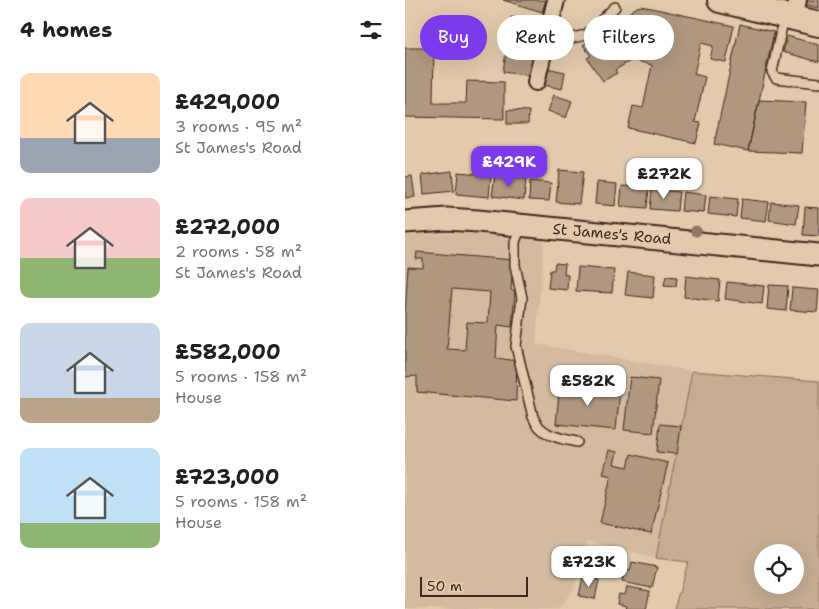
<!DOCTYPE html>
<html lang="en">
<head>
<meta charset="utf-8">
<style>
  :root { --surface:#fff; --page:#f6f6f6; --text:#202124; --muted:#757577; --accent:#7c3aed }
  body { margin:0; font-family:"Shantell Sans",sans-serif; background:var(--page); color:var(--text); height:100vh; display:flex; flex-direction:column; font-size:19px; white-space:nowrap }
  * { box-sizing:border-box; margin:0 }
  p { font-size:16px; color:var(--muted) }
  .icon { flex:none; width:28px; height:28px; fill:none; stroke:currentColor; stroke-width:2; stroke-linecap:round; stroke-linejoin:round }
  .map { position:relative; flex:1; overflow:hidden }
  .drawer { display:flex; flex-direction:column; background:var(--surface); width:405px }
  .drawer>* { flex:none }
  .banner { position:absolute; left:15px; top:15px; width:324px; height:45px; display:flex; gap:10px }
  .buttons { position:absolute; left:349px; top:544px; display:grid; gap:10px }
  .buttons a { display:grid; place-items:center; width:50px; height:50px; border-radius:50%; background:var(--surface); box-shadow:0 5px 20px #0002; font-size:25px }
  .scale { position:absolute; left:15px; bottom:12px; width:108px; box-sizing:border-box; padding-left:5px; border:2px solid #3b2a1e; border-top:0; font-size:14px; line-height:18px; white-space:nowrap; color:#3b2a1e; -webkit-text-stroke:4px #e4caac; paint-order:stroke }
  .price { position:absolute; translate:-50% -42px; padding:0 11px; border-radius:10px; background:#fff; color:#222; font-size:16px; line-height:32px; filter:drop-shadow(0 1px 2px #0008) }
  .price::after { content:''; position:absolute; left:50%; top:30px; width:15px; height:11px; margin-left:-8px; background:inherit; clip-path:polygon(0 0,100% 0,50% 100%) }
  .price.active { background:var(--accent); color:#fff }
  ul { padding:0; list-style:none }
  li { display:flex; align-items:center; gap:15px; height:125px; padding:0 20px }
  li span { display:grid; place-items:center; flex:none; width:140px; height:100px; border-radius:10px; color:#555 }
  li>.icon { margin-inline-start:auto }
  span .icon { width:60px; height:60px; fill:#fffc; stroke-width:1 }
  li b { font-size:21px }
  h2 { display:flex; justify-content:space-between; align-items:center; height:60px; padding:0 20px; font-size:21px }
  .tag { padding:0 18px; border-radius:22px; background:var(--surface); box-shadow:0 5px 20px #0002; font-size:18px; line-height:45px }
  .tag.active { background:var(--accent); color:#fff }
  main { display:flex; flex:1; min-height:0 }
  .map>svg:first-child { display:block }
  .built { fill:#d4bb9f }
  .green { fill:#c5ad92; stroke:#806c58; fill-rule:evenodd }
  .building { fill:#b09880; stroke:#3b2a1e; fill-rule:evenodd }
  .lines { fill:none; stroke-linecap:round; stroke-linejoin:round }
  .service-casing { stroke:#3b2a1e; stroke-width:12 }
  .minor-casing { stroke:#3b2a1e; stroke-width:20 }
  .tertiary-casing { stroke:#3b2a1e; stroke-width:25 }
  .secondary-casing { stroke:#3b2a1e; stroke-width:28 }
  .service { stroke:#e4caac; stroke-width:9 }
  .minor { stroke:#e4caac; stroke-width:16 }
  .tertiary { stroke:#e4caac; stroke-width:21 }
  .secondary { stroke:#e4caac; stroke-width:24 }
  .tree { fill:#8f7964 }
  .labels { text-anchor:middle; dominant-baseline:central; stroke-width:4; stroke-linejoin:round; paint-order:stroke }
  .street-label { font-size:15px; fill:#3b2a1e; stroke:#e4caac }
</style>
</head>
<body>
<main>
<section class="drawer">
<h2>4 homes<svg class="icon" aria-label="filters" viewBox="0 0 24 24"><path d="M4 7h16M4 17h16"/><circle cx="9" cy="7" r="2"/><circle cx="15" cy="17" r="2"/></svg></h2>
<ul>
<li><span style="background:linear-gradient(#ffd9b3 65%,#9aa5b1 0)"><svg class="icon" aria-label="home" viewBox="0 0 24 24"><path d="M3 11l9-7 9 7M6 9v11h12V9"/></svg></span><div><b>£429,000</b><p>3 rooms · 95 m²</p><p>St James's Road</p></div></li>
<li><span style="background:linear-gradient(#f6c9c9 60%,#8fb573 0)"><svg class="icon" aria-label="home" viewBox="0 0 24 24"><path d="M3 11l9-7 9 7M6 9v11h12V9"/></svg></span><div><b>£272,000</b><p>2 rooms · 58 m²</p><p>St James's Road</p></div></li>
<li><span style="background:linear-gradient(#c9d6e8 75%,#b9a48a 0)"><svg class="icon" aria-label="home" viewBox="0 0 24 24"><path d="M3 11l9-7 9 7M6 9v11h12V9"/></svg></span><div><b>£582,000</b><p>5 rooms · 158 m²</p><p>House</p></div></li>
<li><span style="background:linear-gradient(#bfe0f5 75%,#8fb573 0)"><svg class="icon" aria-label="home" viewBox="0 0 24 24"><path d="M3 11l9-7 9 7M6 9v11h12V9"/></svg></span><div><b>£723,000</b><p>5 rooms · 158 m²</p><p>House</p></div></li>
</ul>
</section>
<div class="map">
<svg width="414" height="609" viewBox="0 0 414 609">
  <rect width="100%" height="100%" fill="#e4caac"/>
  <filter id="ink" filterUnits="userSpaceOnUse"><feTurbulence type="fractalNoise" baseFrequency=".02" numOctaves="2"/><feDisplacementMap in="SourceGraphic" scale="10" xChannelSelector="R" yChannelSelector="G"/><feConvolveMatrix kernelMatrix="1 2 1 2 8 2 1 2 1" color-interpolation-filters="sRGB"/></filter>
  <g filter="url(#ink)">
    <path class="built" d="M64,231L139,239L131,344L287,371L251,558L183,541L168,591L153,609H0V232Z"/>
    <path class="green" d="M287,371L414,381V609H269L283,562L251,558ZM358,552H390V585H358Z"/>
    <path class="building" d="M98,0H141L137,12Z
      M401,0H414V8L400,5Z
      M237,6L329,26L321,62L305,59L308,46L296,43L289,74L300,77L290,122L296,123L291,143L223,128L228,106L238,108L247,65L227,60L210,70L212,73L198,81L182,58L186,56L178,45L232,7Z
      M106,17L134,21L127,76L98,72Z
      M335,24L369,32L343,151L309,144Z
      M382,36L414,45V62L378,52Z
      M0,48H29L28,103H61L62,81L99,82V119L0,117Z
      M142,68L160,72L157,89L139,85Z
      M149,95L167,101L161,118L143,111Z
      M354,100L401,102L397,153L343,151Z
      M102,110L124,111L123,124H102Z
      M154,170L178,172L174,204L151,202Z
      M47,171L49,191L19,194L17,175Z
      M53,172L86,175L84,197L51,194Z
      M90,175L121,179L119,200L87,196Z
      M7,176L10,197L0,198V177Z
      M125,181L146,183L144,201L124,200Z
      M192,182L212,184L210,206L190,204Z
      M217,186L244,188L242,208L215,206Z
      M247,189L274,192L272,211L245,209Z
      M278,192L301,195L299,213L276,211Z
      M305,196L333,199L331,217L303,214Z
      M337,199L364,202L361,221L335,218Z
      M366,202L394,205L391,224L364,220Z
      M400,207L414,208V236L398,235Z
      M12,252L108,260L106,290L110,292L107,327L93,325L91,358L112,361L111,401L12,392V376L0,377V313L3,267L18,268V259H11ZM47,289L85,292L83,323L62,322L60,350L42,349Z
      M150,263L160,264L159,274L163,275L162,290L143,288L145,270H149Z
      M173,267L209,270L207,293L171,291Z
      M223,272L250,275L248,298L220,295Z
      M261,276L272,277L271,286L259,285Z
      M281,276L315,280L313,301L279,297Z
      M322,282L359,286L357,304L320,299Z
      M364,285L383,286L381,311L362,309Z
      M387,288L414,290L412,312L385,310Z
      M225,377L254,380L248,433L219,430Z
      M155,384L215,390L211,430L151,424Z
      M255,424L276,426L272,454L252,452Z
      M204,450L212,452L209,464L223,467L226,454L263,463L246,534L195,523L206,476L198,474Z
      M227,562L252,567L247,588L217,582L219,570L225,571Z
      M178,577L194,580L190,599L174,596Z
      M222,587L245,591L241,609H220L221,606L212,604L214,594L220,595Z"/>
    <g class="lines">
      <defs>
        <path id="service" d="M379,17L367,72L371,78L414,83
          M143,33L167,38L181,35L210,7
          M116,226L110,242V265L117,298L111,346L128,417C136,436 154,438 172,442"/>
        <path id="minor" d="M389,19L393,0
          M131,82L151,0"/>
        <path id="tertiary" d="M0,222L42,219L73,221L414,255"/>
        <path id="secondary" d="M315,0L414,24"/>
      </defs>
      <use href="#service" class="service-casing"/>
      <use href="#minor" class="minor-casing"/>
      <use href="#tertiary" class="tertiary-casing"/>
      <use href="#secondary" class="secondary-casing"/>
      <use href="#service" class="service"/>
      <use href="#minor" class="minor"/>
      <use href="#tertiary" class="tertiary"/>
      <use href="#secondary" class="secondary"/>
    </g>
    <circle class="tree" cx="291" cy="231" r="5.5"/>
  </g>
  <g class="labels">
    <g class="street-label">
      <text transform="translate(207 234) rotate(5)">St James's Road</text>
    </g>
  </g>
</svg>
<div class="buttons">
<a><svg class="icon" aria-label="locate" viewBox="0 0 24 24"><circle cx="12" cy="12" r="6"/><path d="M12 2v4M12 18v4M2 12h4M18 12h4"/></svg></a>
</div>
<div class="scale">50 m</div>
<b class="price active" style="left:104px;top:188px">£429K</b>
<b class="price" style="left:259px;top:200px">£272K</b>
<b class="price" style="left:183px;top:407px">£582K</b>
<b class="price" style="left:184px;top:588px">£723K</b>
<div class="banner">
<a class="tag active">Buy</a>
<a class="tag">Rent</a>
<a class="tag">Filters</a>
</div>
</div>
</main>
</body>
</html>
